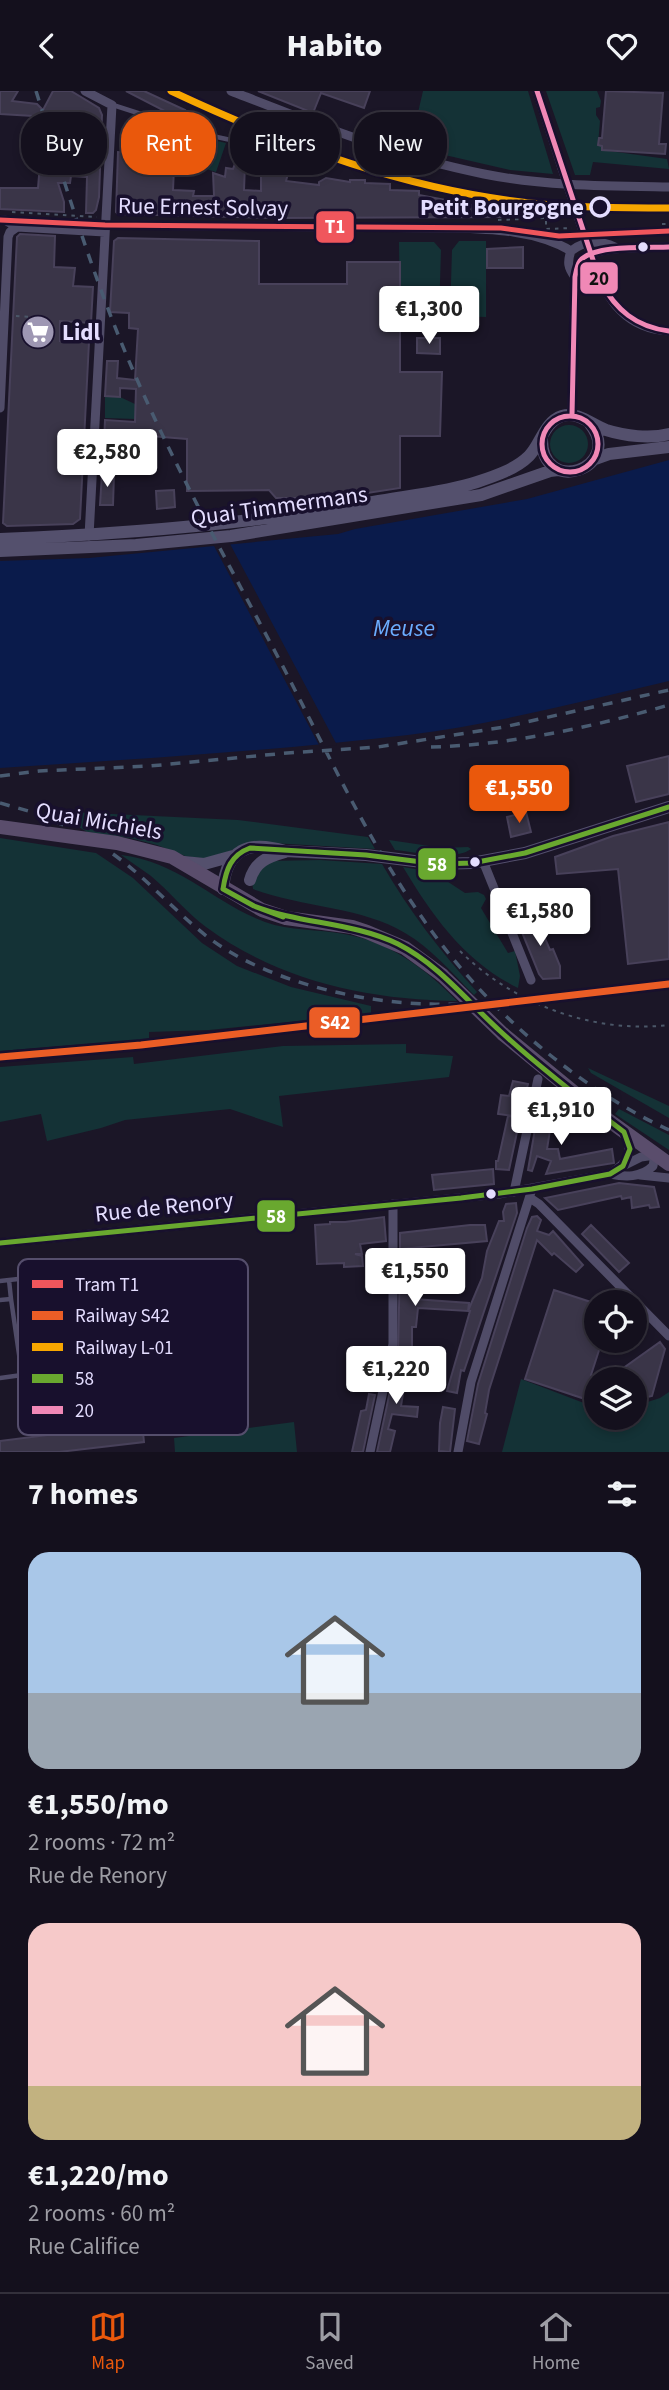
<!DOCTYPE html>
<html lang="en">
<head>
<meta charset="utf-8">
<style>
  :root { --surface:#14101d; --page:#211e2a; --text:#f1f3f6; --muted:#9d9da4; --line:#33303b; --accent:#ea580c }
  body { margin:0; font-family:"Source Sans 3",sans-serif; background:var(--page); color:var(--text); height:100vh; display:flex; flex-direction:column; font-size:26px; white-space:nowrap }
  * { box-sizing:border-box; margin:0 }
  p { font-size:23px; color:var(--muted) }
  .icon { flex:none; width:38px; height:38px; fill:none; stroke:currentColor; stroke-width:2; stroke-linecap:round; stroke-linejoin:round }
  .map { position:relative; height:1361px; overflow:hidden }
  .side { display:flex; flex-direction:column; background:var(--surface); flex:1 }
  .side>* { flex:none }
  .hud { position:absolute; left:21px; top:21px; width:628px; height:63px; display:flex; gap:14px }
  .buttons { position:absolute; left:584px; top:1199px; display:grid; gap:14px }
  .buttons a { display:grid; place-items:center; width:63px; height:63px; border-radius:50%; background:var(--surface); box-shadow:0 4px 10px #0003,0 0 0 2px var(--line); font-size:35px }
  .price { position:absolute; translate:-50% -60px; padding:0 16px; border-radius:7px; background:#fff; color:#222; font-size:23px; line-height:46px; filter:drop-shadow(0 2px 4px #0008) }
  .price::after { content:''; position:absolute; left:50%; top:42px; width:21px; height:16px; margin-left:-10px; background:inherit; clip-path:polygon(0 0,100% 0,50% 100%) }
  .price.on { background:var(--accent); color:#fff }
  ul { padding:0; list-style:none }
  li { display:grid; align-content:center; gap:14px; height:371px; padding:0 28px }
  li span { display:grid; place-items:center; height:217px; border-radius:21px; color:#555 }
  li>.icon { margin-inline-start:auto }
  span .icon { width:126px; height:126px; fill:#fffc; stroke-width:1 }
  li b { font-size:30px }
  h2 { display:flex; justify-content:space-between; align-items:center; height:84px; padding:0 28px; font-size:30px }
  .tag { padding:0 24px; border-radius:28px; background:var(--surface); box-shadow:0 4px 10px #0003,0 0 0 2px var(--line); font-size:24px; line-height:63px }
  .tag.on { background:var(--accent); color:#fff }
  header { display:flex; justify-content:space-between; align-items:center; height:91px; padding:0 28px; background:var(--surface); font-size:32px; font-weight:800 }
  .tab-bar { display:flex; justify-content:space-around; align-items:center; height:98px; border-top:2px solid var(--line); background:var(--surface); font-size:19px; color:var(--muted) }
  .tab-bar a { display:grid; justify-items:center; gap:4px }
  .tab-bar .on { color:var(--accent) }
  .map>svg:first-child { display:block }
  .green { fill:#143236 }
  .water { fill:#0a1b4b }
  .pier { fill:#1b1627 }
  .building { fill:#3a3548; stroke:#48415a; stroke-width:2; fill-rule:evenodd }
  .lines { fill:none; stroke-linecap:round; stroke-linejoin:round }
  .path { stroke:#4b5768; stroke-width:2; stroke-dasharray:3.5 5; stroke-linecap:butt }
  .lane { stroke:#504c68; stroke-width:4.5 }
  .street { stroke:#504c68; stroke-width:9 }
  .secondary { stroke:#54506d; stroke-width:12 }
  .primary { stroke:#5a4d6c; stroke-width:14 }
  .rail { stroke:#495b71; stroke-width:3.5; stroke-dasharray:10 9; stroke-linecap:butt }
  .street-bridge { stroke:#504c68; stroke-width:9 }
  .primary-bridge { stroke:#5a4d6c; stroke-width:14 }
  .bus-1-casing { stroke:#18102d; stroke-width:10 }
  .bus-2-casing { stroke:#18102d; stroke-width:10 }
  .bus-1 { stroke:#69a82f; stroke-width:5 }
  .bus-2 { stroke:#f088b6; stroke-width:5 }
  .rail-1-casing { stroke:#18102d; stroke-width:12 }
  .rail-2-casing { stroke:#18102d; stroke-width:12 }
  .rail-1 { stroke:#eb5d26; stroke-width:7 }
  .rail-2 { stroke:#f7a600; stroke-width:7 }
  .tram-1-casing { stroke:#18102d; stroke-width:10 }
  .tram-1 { stroke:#f0565c; stroke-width:5 }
  .stop-dot { fill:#18102d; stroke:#e4ddff; stroke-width:3.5 }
  .bus-dot { fill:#e4ddff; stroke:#18102d; stroke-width:2.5 }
  .labels { text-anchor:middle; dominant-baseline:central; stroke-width:7; stroke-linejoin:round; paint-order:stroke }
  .street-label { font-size:23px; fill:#e4ddff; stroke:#18102d }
  .stop-label { font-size:23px; font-weight:bold; fill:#e4ddff; stroke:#18102d; text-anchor:end }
  .poi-label { font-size:23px; font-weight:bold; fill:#e4ddff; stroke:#18102d; text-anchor:start }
  .water-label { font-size:24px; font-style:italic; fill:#6badff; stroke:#18102d }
  .key { fill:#18102d; stroke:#554e6c; stroke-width:2 }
  .key-label { font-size:19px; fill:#e4ddff }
  .line-badge { stroke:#18102d; stroke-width:2.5 }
  .badge-label { font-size:19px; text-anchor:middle; font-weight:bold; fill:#fff }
  .pale-badge-label { font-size:19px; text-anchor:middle; font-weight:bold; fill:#111 }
</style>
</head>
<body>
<header><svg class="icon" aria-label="back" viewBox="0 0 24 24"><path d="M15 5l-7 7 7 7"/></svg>Habito<svg class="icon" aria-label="heart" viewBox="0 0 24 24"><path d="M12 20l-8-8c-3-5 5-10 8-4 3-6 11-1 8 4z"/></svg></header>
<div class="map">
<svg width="669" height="1361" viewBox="0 0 669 1361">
  <rect width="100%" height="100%" fill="#1b1627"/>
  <path class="green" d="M423,0H528L553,83L510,79L410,56Z
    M546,0H597L601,10L600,16L596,17V24L600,30L598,54L602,55V59L667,68L669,78L593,71L590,84H575Z
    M183,42L226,52L216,81L190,73L188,78L178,74Z
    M459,150H486V226L450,225L452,159Z
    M399,151H434L441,159L439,224H409L408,218H400Z
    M105,305L120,306L135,313V328L105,327Z
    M550 353a19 19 0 1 1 38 0a19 19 0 1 1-38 0Z
    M70,721L238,729L368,746L375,758L254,751L208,768L185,765L157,754L130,747L87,741L66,728Z
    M0,747L96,762L133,787L202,852L237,875L291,896L371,915V923L209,939L149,941V948L0,960Z
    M389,749L443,757L468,756L471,758C455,770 415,761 395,759Z
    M121,764C180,771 212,811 265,831C290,840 318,838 344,843C390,851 425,877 457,910C368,909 279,890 206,836C186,821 170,801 151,785C141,778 131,771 121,764Z
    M320,769L382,773C409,820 441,861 477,901L474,904C453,883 431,857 405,842C364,816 300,816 253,798L252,789L269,770Z
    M403,776L433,781L465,802L478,801L484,804L486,808L481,817L508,862L515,860L520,885L518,897C465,871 433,826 403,776Z
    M406,953V962L453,965L449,986L279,1005L283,1036L230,1018L125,1029L101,1037L47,1050L41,1023L0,1031V976L133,966L134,973L283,955Z
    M588,977L669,1015V1027L591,982Z
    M619,1018L669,1044V1059L615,1023Z
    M521,1288L597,1317V1326H635V1315L660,1307L669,1301V1361H502Z
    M294,1331L297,1361H175L174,1347Z"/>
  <path class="water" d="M669,369V590C583,610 496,633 408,644C273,660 136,668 0,677V470L89,467L338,443L355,438L527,408Z"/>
  <path class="pier" d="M229,451L337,654L320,656L213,453Z"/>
  <path class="building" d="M0,0H18L12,10L37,13L43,19L53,0H71L99,17L102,24L99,106L96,119L93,122H86L87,86L71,85L70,92H58L64,111V121L0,118V97H38L41,60H61L50,26L0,23Z
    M126,0H144L185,19L180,28Z
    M258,0H370L364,17L321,2L313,22Z
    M606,0L663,2L659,53H666L665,63L602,59V55L598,54L599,47H602Z
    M243,55L292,68L286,90L319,94V91L326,87L350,91V89H365V92L390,93V99L419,100V104L472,114L508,123V126L273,127L118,123L116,121L118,61L142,63V79L161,80L164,77H174L173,99L194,100L193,105H214L213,82L225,86L226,77L233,78L236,70H239ZM245,73L261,80V100L244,99Z
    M20,143L55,145L54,176L75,177L73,195L93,196L91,232L60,230V250L89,251L80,428L73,433L7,435L3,432L17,146Z
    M118,147L259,150V193H347V171H400V281H442L440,345H400V397L335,407H276L269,399L187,400V348L150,345V353L136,352V348H118V352L104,351L105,329L135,331L136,298L120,297V306L105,305L107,270H118L117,287L135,289L138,238L129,237V222L110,221L114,150Z
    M523,156V177H487V158Z
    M417,247H440V263L417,262Z
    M102,382L114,383L113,414H100Z
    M174,399L175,416L157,418L156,400Z
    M669,665V703L636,711L627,675Z
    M526,721L531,741L511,746L507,726Z
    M669,731V868L628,873L618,778L557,783L555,766L613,745Z
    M534,822L550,859L553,858L560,875V887L543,888L539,883L517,829Z
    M513,990L528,993L525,1005L518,1003L514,1025L498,1023L501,1004L509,1005Z
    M541,1008H555L547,1058H558L560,1068L612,1058L614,1072L546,1083L551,1070L537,1065L532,1080L528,1079L536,1032H540Z
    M508,1025L520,1027L509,1079L496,1078V1070H498Z
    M493,1078L494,1093L434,1099L432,1084Z
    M619,1092L654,1096L659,1116L650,1117L649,1114L632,1117L631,1106L622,1108L621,1105L558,1119L545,1107Z
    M516,1112L517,1122L464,1280L461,1279L457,1302L447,1300L470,1220H468L482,1187L487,1160L499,1130H504L503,1121L506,1113Z
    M537,1125L541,1129L537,1140L549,1144L553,1140L583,1174L576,1181L554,1162L552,1164L537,1149L489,1299L485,1322L487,1323L479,1353L467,1350L478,1293L527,1137L532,1126Z
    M384,1126L386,1150L360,1153L362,1163H355L362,1165L363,1175L344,1176V1172L317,1173L315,1134L330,1133V1131H345Z
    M470,1134H485L487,1150L400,1158V1142Z
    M591,1134L629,1172L619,1181L582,1143Z
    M400,1171L414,1174V1208L469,1212L468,1220L418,1217L416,1236H412V1263L398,1262Z
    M554,1199L597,1213L594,1224L597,1225V1250H602L591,1284L597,1286V1312L525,1288Z
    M660,1251L665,1258L652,1305L635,1309V1288H608Z
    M396,1272L414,1278L410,1292L405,1290L401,1315L418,1316L417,1326L392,1323L388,1338L395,1340L390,1361H377Z
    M369,1303L375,1304L363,1361H352L361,1320L366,1319Z
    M443,1316L455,1318L450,1361L439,1360L440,1332Z
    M142,1332L144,1351L59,1361H0V1350Z"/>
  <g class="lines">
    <path class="path" d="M12,121L97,126
      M530,126L535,120L564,122
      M498,129L546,127V138L572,137
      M662,133H669
      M16,225L44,227
      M460,860C513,913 594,943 669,934"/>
    <path class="lane" d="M113,14L203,43L240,51
      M9,1189L56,1184
      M0,1190L9,1189L11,1208
      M0,1209L11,1208L22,1284L0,1287
      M107,1221L111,1259L108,1273
      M22,1284L210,1261"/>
    <path class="street" d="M85,0L112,14L89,445
      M231,0C313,32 397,66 484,83C544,95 607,95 669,96
      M537,0L562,77
      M0,129H5L17,136L105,141
      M105,134L452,137C491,138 536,139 571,160C567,171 568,177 575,186
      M571,160C585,149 599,149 615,156
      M594,173C607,210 627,238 669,240
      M0,317L8,146L10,141L17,136
      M572,324L575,186C577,181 577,174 580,170C590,154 651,157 669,156
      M483,770L531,889
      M610,1083C625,1086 641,1087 653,1075L655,1064L641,1066L625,1074
      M640,1084L669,1087
      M514,1101L538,988
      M530,1107L539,1113L669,1245
      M0,1152L499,1103L610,1083C627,1072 634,1063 625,1043
      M370,1361L393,1253V1113
      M458,1361L471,1291L532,1098"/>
    <path class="secondary" d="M542,346C540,407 625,377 590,333
      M595,368L609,363L669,356
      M0,448C126,443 250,433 373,411C406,405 447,401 477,391C495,385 516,378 529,365C541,353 544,331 562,325C578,320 592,334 606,339C625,345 650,348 669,343
      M0,460L136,454L231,445L481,404L550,380L558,379
      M184,771L204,773L233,765
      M250,789C255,771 267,766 285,761
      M223,798C226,758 249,749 285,760L366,764L438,773L472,772L525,762L669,716"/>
    <path class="primary" d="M0,736L117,752L172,766L262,819L286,827L352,836L367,841L405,857L442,884
      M503,943L604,1026L669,1073"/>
    <path class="rail" d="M36,0C65,93 93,187 132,277C175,377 228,472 279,568C324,654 365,745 421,825C480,912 573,995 669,1039
      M431,656C511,654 592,636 669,614
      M0,685L39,680L150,675L287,662L378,656L504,636L669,599
      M0,712L32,721L68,736
      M113,763C148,788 175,821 209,847C266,890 360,912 431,913C459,914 487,912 516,911"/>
    <path class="street-bridge" d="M562,77L594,173"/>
    <path class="primary-bridge" d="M442,884L503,943"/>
    <defs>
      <path id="bus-1" d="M223,798L254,815L283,826
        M223,798C226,778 231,764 250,757L366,764L438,773L472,772L525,762L669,716
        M0,1152L461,1107L532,1098L610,1083L623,1075L630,1058L624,1041C582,1009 539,976 500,940C467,910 438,873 398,853C353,831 300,833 254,815"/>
      <path id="bus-2" d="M537,0L600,190C616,219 636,236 669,240
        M572,324L575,186C576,181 577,174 580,170C593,153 649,157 669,156
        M542 353a28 28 0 1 1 56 0a28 28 0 1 1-56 0Z"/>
    </defs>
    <use href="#bus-1" class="bus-1-casing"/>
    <use href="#bus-2" class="bus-2-casing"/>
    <use href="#bus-1" class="bus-1"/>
    <use href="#bus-2" class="bus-2"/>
    <defs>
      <path id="rail-1" d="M0,966L141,954L669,893"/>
      <path id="rail-2" d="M171,0C288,55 411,101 541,113C584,117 626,117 669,117"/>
    </defs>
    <use href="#rail-1" class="rail-1-casing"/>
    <use href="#rail-2" class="rail-2-casing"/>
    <use href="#rail-1" class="rail-1"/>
    <use href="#rail-2" class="rail-2"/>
    <defs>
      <path id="tram-1" d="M0,129L105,134L501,137L559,145L669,140"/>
    </defs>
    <use href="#tram-1" class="tram-1-casing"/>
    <use href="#tram-1" class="tram-1"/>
  </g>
  <defs>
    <symbol id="supermarket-disc" viewBox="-11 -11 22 22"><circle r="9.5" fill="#9e97b3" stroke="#18102d"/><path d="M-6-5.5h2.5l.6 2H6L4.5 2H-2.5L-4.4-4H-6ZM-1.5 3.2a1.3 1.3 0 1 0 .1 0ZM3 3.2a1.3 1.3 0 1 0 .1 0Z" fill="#fff"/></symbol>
  </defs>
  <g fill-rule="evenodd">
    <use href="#supermarket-disc" x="19" y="222" width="38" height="38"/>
  </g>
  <circle class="stop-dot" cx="600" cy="116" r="9"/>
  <g class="bus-dot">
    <circle cx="643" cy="156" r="6"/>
    <circle cx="475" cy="771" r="6"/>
    <circle cx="491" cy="1103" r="6"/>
  </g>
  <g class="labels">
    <g class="street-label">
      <text transform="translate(203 116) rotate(1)">Rue Ernest Solvay</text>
      <text transform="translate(279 415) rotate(-8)">Quai Timmermans</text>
      <text transform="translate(99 730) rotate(10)">Quai Michiels</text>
      <text transform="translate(164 1116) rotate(-6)">Rue de Renory</text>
    </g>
    <g class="stop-label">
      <text x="584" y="116">Petit Bourgogne</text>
    </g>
    <g class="poi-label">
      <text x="62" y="241">Lidl</text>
    </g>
    <g class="water-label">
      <text x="404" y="537">Meuse</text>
    </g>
  </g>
  <rect x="18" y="1168" width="230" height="176" rx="10" class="key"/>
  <rect x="32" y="1189" width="31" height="8" fill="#f0565c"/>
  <rect x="32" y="1220" width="31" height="9" fill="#eb5d26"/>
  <rect x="32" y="1252" width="31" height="8" fill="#f7a600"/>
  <rect x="32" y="1283" width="31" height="9" fill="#69a82f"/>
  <rect x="32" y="1315" width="31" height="8" fill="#f088b6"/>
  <g class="key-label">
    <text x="75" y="1200">Tram T1</text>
    <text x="75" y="1231">Railway S42</text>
    <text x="75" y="1263">Railway L-01</text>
    <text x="75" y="1294">58</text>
    <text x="75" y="1326">20</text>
  </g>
  <g class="line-badge">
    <rect x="315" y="119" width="40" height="34" rx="7" fill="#f0565c"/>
    <rect x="579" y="170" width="40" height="34" rx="7" fill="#f088b6"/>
    <rect x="417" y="756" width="40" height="34" rx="7" fill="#69a82f"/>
    <rect x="308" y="915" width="53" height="33" rx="7" fill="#eb5d26"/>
    <rect x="256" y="1108" width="40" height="34" rx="7" fill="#69a82f"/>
  </g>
  <g class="badge-label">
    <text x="335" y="142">T1</text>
    <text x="437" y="780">58</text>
    <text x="335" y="938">S42</text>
    <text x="276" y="1132">58</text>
  </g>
  <g class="pale-badge-label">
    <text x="599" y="194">20</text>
  </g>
</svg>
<div class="buttons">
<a><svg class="icon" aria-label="locate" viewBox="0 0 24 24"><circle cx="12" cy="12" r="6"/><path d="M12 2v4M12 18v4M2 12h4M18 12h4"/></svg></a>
<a><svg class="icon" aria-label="layers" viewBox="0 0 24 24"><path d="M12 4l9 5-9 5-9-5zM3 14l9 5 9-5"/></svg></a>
</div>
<b class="price" style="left:429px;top:255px">€1,300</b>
<b class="price" style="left:107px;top:398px">€2,580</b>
<b class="price on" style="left:519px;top:734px">€1,550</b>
<b class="price" style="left:540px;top:857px">€1,580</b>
<b class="price" style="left:561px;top:1056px">€1,910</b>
<b class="price" style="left:415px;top:1217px">€1,550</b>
<b class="price" style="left:396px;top:1315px">€1,220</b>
<div class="hud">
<a class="tag">Buy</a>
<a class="tag on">Rent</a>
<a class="tag">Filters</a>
<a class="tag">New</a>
</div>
</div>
<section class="side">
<h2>7 homes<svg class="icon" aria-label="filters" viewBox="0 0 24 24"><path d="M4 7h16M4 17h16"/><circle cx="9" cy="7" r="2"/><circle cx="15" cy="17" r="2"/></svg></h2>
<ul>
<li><span style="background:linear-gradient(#a9c7e8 65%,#9aa5b1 0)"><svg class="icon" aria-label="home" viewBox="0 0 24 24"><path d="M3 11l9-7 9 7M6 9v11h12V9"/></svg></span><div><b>€1,550/mo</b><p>2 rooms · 72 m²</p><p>Rue de Renory</p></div></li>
<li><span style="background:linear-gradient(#f6c9c9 75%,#c2b280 0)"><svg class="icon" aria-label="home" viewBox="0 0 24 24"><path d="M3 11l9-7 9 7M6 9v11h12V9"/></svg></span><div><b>€1,220/mo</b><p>2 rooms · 60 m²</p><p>Rue Califice</p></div></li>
</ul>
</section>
<nav class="tab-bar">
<a class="on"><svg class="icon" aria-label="map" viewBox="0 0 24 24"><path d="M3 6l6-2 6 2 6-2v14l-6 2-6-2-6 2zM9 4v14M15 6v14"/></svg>Map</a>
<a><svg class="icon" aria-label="saved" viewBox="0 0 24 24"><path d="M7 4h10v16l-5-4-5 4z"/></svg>Saved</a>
<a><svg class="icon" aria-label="home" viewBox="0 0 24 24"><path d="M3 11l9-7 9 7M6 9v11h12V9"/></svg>Home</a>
</nav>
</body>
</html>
